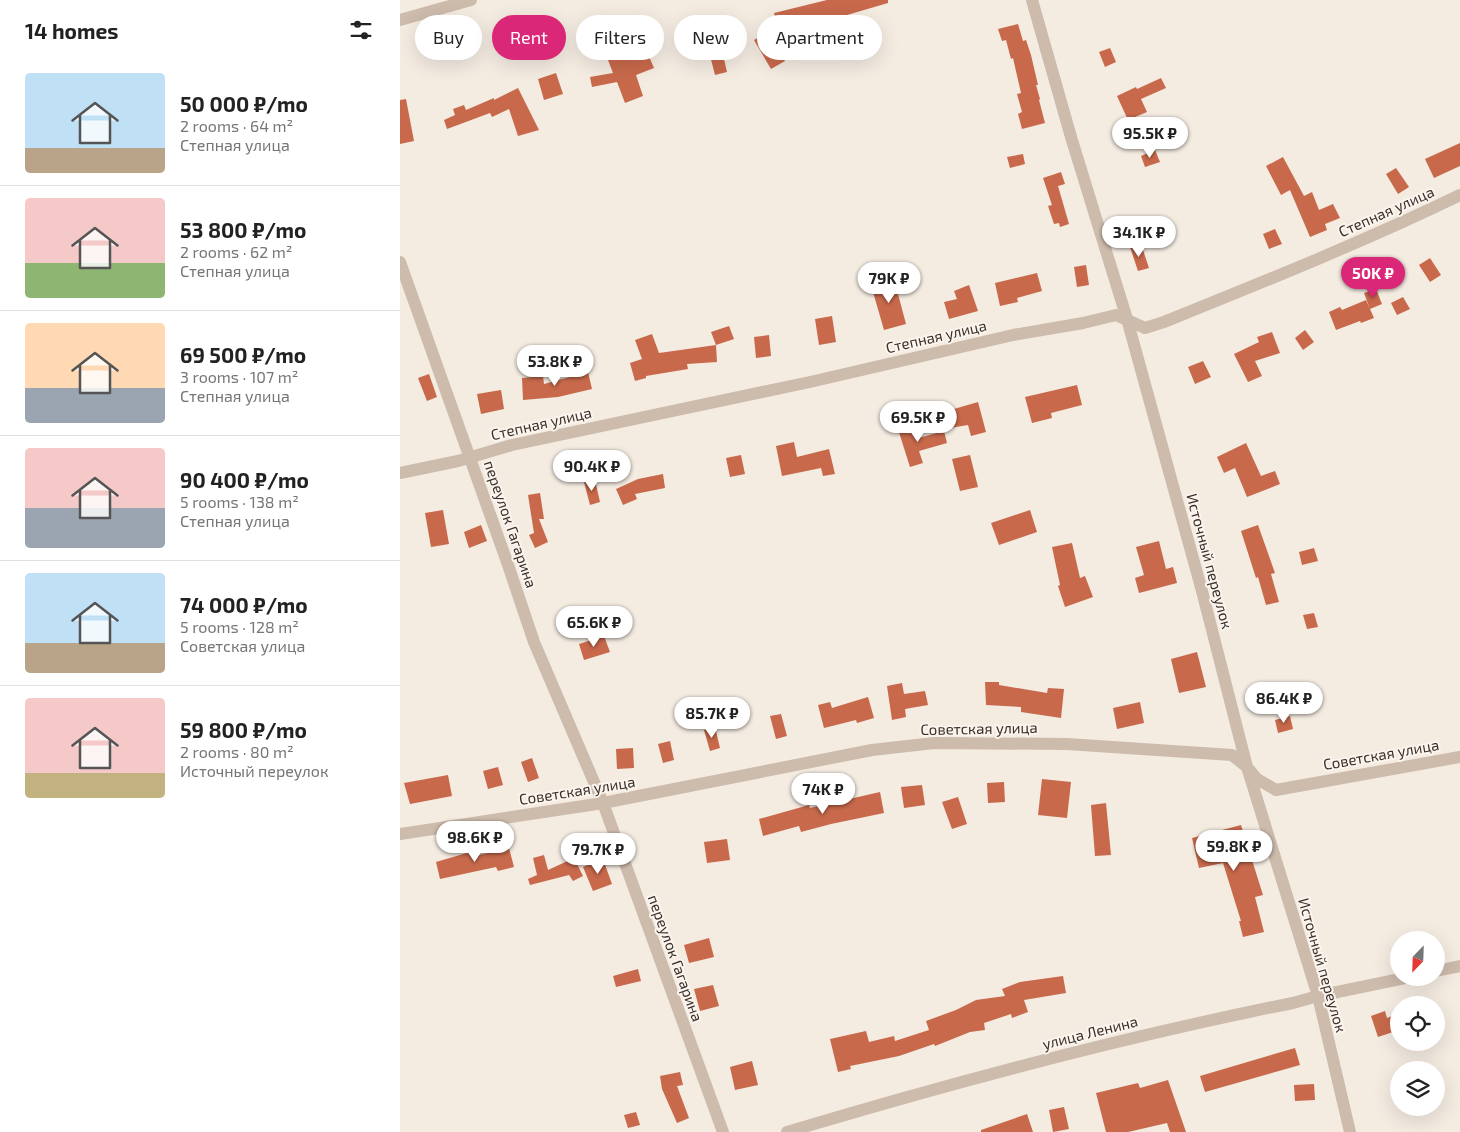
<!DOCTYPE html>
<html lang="en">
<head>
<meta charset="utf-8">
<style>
  :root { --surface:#fff; --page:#f2f2f2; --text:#222; --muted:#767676; --line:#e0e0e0; --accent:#db2777 }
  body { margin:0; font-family:"Exo 2",sans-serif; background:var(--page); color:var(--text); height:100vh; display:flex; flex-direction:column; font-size:19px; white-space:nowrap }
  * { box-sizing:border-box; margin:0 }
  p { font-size:16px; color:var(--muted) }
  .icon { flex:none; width:28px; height:28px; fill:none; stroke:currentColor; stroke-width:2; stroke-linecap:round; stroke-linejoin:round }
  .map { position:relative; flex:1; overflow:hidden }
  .drawer { display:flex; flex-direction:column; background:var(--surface); width:400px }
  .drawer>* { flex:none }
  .guide { position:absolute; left:15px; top:15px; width:475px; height:45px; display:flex; gap:10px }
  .needle { width:32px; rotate:203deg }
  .fabs { position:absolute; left:990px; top:931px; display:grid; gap:10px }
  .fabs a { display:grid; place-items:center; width:55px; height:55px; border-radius:50%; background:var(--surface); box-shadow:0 5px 20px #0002; font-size:25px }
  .price { position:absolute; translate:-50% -42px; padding:0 11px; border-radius:18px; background:#fff; color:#222; font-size:16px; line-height:32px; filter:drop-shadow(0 1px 2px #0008) }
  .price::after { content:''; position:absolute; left:50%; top:30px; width:15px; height:11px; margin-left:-8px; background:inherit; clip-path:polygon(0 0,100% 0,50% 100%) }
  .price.selected { background:var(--accent); color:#fff }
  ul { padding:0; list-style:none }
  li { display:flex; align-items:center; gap:15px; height:125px; padding:0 25px }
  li+li { border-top:1px solid var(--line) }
  li span { display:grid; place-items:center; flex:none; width:140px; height:100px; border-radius:5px; color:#555 }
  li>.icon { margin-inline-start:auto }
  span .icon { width:60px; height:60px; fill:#fffc; stroke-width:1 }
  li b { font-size:21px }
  h2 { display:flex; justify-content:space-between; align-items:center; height:60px; padding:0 25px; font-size:21px }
  .chip { padding:0 18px; border-radius:22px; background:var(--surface); box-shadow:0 5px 20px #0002; font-size:18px; line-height:45px }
  .chip.selected { background:var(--accent); color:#fff }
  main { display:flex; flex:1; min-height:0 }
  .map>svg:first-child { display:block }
  .building { fill:#c8694b }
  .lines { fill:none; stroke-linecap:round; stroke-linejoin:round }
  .minor { stroke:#cdbbac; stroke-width:12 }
  .tertiary { stroke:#cdbbac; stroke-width:12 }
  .labels { text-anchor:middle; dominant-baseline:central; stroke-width:4; stroke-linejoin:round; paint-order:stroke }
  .street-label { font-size:15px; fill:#3b302b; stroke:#fbf5ee }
</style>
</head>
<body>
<main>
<section class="drawer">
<h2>14 homes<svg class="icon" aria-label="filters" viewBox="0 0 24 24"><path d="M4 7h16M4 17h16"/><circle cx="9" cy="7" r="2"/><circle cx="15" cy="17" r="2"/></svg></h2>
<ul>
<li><span style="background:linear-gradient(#bfe0f5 75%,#b9a48a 0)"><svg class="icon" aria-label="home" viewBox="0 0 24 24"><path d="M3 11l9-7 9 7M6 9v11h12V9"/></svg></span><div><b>50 000 ₽/mo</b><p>2 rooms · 64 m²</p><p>Степная улица</p></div></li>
<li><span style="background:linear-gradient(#f6c9c9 65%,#8fb573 0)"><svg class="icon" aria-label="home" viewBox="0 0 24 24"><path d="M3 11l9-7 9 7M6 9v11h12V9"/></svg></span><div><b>53 800 ₽/mo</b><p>2 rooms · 62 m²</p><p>Степная улица</p></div></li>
<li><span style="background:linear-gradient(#ffd9b3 65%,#9aa5b1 0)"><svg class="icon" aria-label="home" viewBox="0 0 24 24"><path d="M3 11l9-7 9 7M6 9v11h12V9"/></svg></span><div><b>69 500 ₽/mo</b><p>3 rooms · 107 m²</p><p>Степная улица</p></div></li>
<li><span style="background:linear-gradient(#f6c9c9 60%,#9aa5b1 0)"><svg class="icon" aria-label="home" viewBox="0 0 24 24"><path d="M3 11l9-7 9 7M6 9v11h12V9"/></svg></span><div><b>90 400 ₽/mo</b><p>5 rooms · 138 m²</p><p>Степная улица</p></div></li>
<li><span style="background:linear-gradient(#bfe0f5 70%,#b9a48a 0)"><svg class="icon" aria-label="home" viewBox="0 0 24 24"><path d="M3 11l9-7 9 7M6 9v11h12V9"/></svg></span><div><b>74 000 ₽/mo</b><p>5 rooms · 128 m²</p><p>Советская улица</p></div></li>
<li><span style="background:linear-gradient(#f6c9c9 75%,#c2b280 0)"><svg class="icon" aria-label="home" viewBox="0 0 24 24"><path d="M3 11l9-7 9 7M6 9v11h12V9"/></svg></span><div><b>59 800 ₽/mo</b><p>2 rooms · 80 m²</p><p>Источный переулок</p></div></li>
</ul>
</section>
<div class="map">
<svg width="1060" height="1132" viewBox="0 0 1060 1132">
  <rect width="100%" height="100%" fill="#f4ebe1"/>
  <path class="building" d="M427,0H488V3L447,15L451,27L429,34L432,42L420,47L408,20L377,27L374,13Z
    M337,22L341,37L327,41L323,26Z
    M618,24L623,41L626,40L631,55L638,85H636L640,99L639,100L645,123L622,129L618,114L622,112L617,94L621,93L613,58L611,59L606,40L602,41L598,29Z
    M294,32L297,48L283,51L279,35Z
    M368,32L385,61L371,69L354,40Z
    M320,41L327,72L315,75L307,44Z
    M245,47L254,68L236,75L243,96L225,103L217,82L192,87L190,77L213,73L208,60Z
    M710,48L716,62L705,67L699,52Z
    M156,73L163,94L144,100L138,79Z
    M761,78L766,88L741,99L747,112L728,120L717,96L736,87L737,89Z
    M118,88L139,130L118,136L109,109L92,117L90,113L47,129L44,120L55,115L53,109L64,105L66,110L94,98V100Z
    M6,99L14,141L0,144V100Z
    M1060,143V166L1034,178L1025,159Z
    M755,150L760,162L745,167L741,156Z
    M623,154L625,164L610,168L607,157Z
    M883,157L904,196L912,192L919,210L933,204L940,218L925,224L927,230L910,237L890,190L881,195L866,166Z
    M996,168L1009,187L998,194L986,174Z
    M661,172L665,184L658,186L669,224L660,227L659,223L654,224L648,206L652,205L643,178Z
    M875,229L882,244L869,249L863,234Z
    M741,244L749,268L738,271L730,247Z
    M1030,258L1041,275L1030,282L1019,265Z
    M686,265L689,285L677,287L674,267Z
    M637,273L642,291L617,298L618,302L600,306L595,283Z
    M494,279L506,324L484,330L471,285Z
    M569,285L578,311L549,319L544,302L557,299L554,291Z
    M976,289L982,304L970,309L964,293Z
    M1003,297L1010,309L997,315L991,303Z
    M966,300L974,318L961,323L960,321L936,330L929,312L940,307L942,310Z
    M432,316L436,342L419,345L415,319Z
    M329,326L334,339L316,345L311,332Z
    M905,330L914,342L903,350L895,338Z
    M872,332L880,353L855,361L862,376L848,382L834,354L859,342L857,337Z
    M252,334L259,353L316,345L317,362L287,364L288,369L246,376V378L235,381L230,363L242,359L235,340Z
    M369,335L371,356L356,358L354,337Z
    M803,361L811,377L795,384L788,367Z
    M188,372L192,389L158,397L123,400L122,378L143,376L144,384Z
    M29,374L37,397L27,401L18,378Z
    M677,385L682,405L651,413L652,418L632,423L625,397Z
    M101,390L104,409L81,414L77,394Z
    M578,402L586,432L571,436L568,425L550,428L547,411Z
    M510,422L515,439L544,431L547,443L519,451L523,463L510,467L497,426Z
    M394,442L397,457L429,449L435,474L423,476L421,468L382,476L376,446Z
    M846,443L861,476L875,471L880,484L847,497L835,468L824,473L817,457Z
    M341,455L345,474L330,477L326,458Z
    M570,455L578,487L560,491L552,459Z
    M263,474L265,488L235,494L237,499L223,505L216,489L238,479Z
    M195,480L200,502L190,505L184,482Z
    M140,493L144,519H139L148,542L135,548L129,535L134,533L128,495Z
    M43,510L49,544L31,547L25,513Z
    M630,510L637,532L599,545L591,523Z
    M81,525L87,541L69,548L64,532Z
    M858,525L875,573L871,574L879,602L866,605L858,577L856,578L841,531Z
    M759,541L766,569L773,567L777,583L739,593L735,578L744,575L736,547Z
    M672,543L680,578L685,576L693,597L665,607L658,586L660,585L652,547Z
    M914,548L918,561L902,565L899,552Z
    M914,613L918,627L907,629L903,615Z
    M204,636L210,652L184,660L179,644Z
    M797,652L806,687L779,693L771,659Z
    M585,682H599V685L647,693L648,688L664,689L661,718L621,712V707L586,705Z
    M502,683L504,694L525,691L528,705L505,709L506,717L492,720L487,686Z
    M468,697L474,718L457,723L456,720L424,728L418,705L430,702L432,708Z
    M740,702L744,723L717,729L713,708Z
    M381,714L387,736L376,739L370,716Z
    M890,716L893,729L878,733L875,720Z
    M315,727L320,748L310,751L304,730Z
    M270,741L274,760L263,763L258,744Z
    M233,748L234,768L217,769L216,749Z
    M132,758L139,778L128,782L121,762Z
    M98,767L103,785L88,789L83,771Z
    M48,775L52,796L10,804L4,783Z
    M642,779L671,782L667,818L638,815Z
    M604,782L605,802L588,803L587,783Z
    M522,785L525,805L504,808L501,787Z
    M480,792L484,813L431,824L401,832L399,826L363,836L359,819L409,805L410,808Z
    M558,797L567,824L552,829L542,802Z
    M706,803L711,855L695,856L691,805Z
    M841,825L863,895L855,897L864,932L843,937L839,921H841L823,863L799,868L792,838Z
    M327,839L330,860L307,863L304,842Z
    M109,848L114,867L98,871L96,867L40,879L36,862L77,850L79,855Z
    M144,855L148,870L174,858L183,876L173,881L169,875L130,885L128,879L137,875L133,858Z
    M203,859L212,884L193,891L183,867Z
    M309,938L314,957L289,963L284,945Z
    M238,969L241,981L216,987L213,976Z
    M663,976L666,993L624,1000L628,1012L612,1018L611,1014L584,1023L585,1030L570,1032L535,1046L534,1044L499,1056L450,1066L451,1069L438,1072L430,1039L466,1031L469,1042L494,1036L495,1041L529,1030L526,1021L556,1010L576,1000L605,996L602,989L620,982Z
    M313,985L319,1006L300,1011L294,989Z
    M985,1011L987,1018L999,1013V1030L978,1037L971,1016Z
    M895,1048L900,1065L805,1092L800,1076Z
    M352,1061L358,1085L335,1090L330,1067Z
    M280,1072L283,1085L277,1086L289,1118L277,1123L262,1089L260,1076Z
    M768,1080L786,1132H770L767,1123L728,1132H706L696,1093L738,1083L740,1088Z
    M914,1084L915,1100L895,1101L894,1085Z
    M664,1107L669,1129L653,1132L649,1110Z
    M236,1112L240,1125L228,1128L224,1115Z
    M627,1114L633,1132H581V1130Z"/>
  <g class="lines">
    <path class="minor" d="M632,0L671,137L727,319L802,591L847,767L918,996L950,1132
      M0,262L107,562L134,642L203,803L323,1132
      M0,473L58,461L112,445L410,382L613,335L683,323L716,315L745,328L764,322C863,282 963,242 1060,195
      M0,834L203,803L472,750L534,743L667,744L832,755L847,767L857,779L876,790L1060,757"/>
    <path class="tertiary" d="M0,20L71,0
      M1036,971L1060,966
      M387,1132C554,1082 722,1037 893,1003L918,996L1005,978"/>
  </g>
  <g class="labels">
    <g class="street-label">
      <text transform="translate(986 211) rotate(-24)">Степная улица</text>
      <text transform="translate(536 336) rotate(-13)">Степная улица</text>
      <text transform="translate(141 423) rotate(-13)">Степная улица</text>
      <text transform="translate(111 524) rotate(71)">переулок Гагарина</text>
      <text transform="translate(810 561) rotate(75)">Источный переулок</text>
      <text transform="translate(579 728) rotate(-1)">Советская улица</text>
      <text transform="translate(981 754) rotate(-10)">Советская улица</text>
      <text transform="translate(177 790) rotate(-9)">Советская улица</text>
      <text transform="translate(276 958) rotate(70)">переулок Гагарина</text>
      <text transform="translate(923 965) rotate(74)">Источный переулок</text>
      <text transform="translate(690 1032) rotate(-14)">улица Ленина</text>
    </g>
  </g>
</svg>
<div class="fabs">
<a><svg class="needle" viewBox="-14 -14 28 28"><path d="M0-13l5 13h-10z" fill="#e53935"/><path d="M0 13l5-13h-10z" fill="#767676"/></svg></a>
<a><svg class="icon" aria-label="locate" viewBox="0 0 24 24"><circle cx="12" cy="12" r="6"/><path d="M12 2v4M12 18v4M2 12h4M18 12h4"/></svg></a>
<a><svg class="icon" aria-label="layers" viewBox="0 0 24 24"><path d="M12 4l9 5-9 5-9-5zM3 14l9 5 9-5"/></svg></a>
</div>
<b class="price" style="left:750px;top:159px">95.5K ₽</b>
<b class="price" style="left:739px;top:258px">34.1K ₽</b>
<b class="price selected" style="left:973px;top:299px">50K ₽</b>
<b class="price" style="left:489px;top:304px">79K ₽</b>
<b class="price" style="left:155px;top:387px">53.8K ₽</b>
<b class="price" style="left:518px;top:443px">69.5K ₽</b>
<b class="price" style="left:192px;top:492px">90.4K ₽</b>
<b class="price" style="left:194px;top:648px">65.6K ₽</b>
<b class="price" style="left:884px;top:724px">86.4K ₽</b>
<b class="price" style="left:312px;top:739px">85.7K ₽</b>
<b class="price" style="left:423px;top:815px">74K ₽</b>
<b class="price" style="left:75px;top:863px">98.6K ₽</b>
<b class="price" style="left:834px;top:872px">59.8K ₽</b>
<b class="price" style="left:198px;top:875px">79.7K ₽</b>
<div class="guide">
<a class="chip">Buy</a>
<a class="chip selected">Rent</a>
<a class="chip">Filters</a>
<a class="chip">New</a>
<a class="chip">Apartment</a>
</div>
</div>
</main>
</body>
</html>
